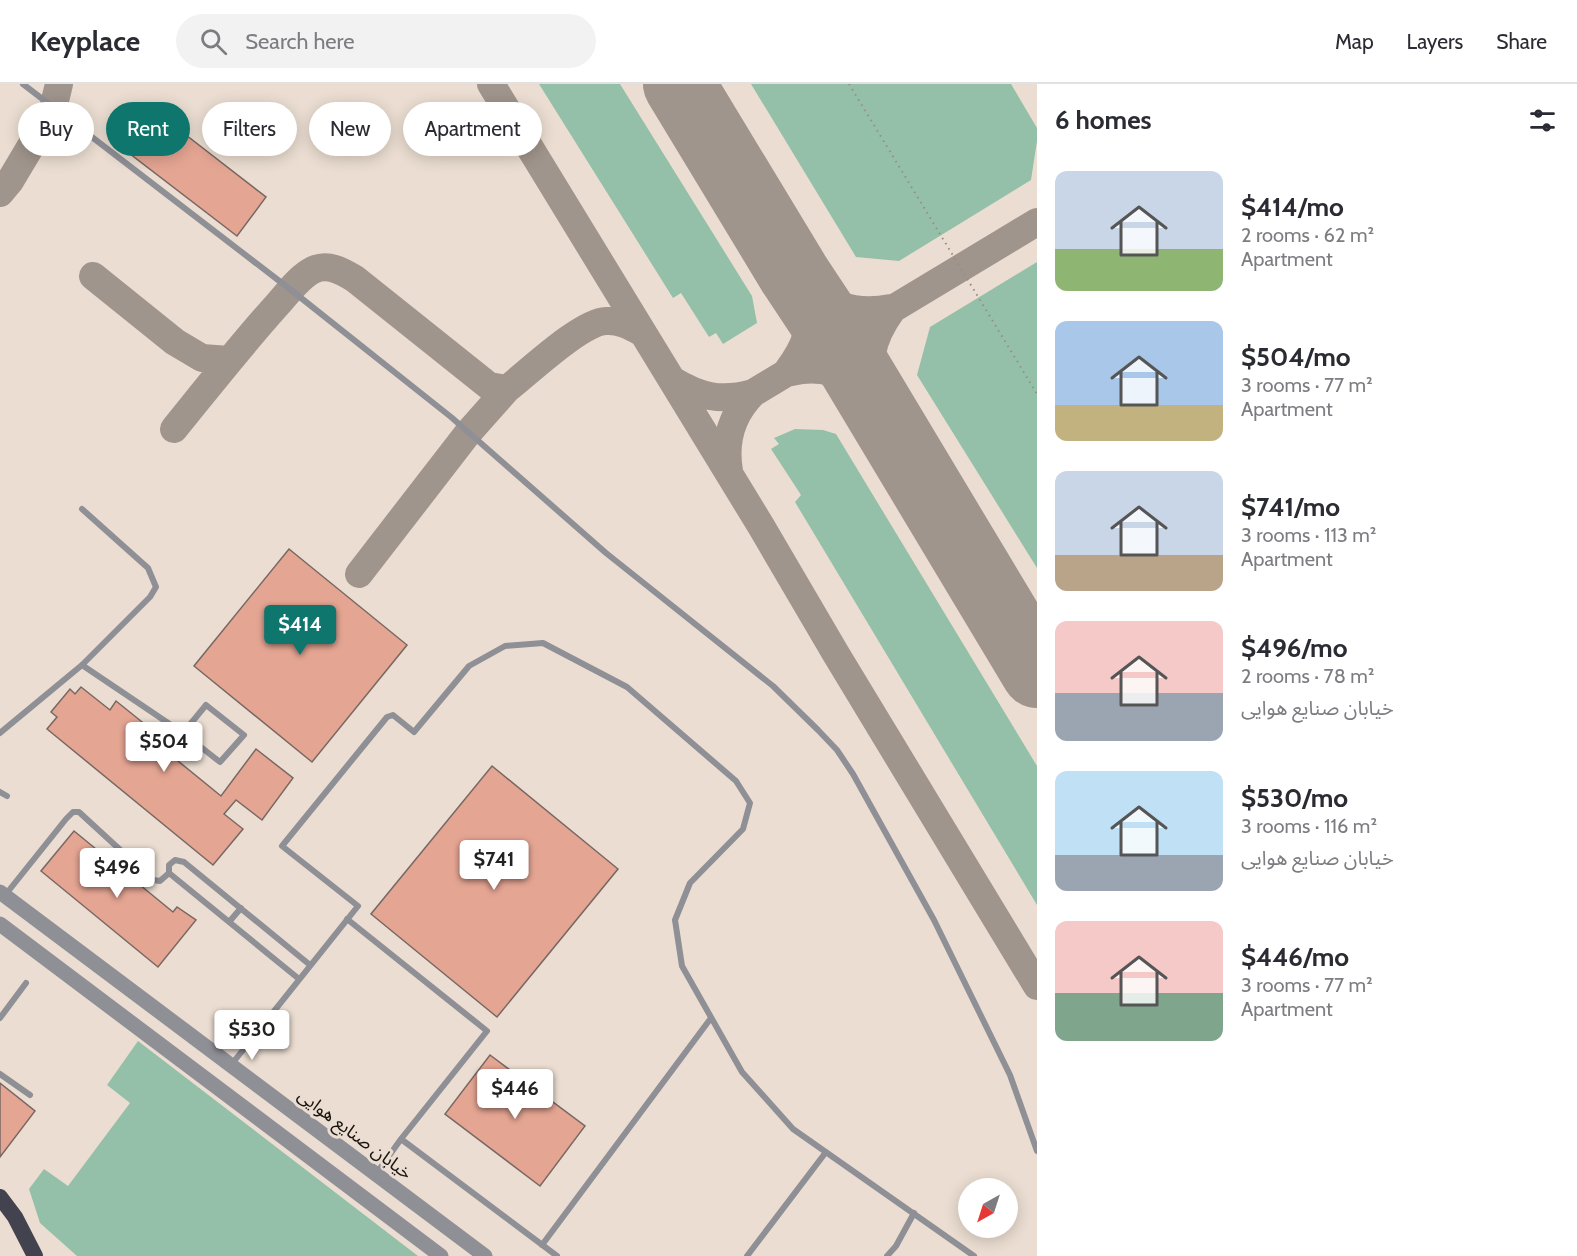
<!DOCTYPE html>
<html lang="en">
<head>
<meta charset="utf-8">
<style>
  :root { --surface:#fff; --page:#f2f2f3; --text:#2b2b33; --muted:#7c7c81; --line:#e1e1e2; --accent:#0f766e }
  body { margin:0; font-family:Cabin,"Noto Sans Arabic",sans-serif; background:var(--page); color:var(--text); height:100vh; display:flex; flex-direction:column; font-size:22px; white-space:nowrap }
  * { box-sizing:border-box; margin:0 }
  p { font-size:20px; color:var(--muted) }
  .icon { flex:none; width:33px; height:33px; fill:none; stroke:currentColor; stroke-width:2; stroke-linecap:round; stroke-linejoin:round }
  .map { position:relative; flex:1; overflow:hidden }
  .drawer { display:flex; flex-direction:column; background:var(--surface); width:540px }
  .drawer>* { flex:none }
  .hud { position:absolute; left:18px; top:18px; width:570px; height:54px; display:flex; gap:12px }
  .needle { width:39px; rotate:219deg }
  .fabs { position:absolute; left:958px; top:1094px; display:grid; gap:12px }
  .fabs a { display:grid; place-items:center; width:60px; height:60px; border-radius:50%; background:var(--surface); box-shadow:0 3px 15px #0003; font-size:30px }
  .price { position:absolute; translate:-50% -51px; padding:0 14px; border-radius:6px; background:#fff; color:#222; font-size:20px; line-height:39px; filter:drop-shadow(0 2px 3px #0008) }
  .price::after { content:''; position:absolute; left:50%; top:36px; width:18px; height:14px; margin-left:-9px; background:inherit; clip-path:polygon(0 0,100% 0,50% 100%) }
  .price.current { background:var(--accent); color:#fff }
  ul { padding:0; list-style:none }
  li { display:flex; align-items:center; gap:18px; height:150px; padding:0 18px }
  li span { display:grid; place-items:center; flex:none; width:168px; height:120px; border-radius:12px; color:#555 }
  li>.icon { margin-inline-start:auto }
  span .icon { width:72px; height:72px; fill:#fffc; stroke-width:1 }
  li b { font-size:26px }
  h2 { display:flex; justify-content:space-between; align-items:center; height:72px; padding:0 18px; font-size:26px }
  .chip { padding:0 21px; border-radius:27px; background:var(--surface); box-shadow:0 3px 15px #0003; font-size:21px; line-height:54px }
  .chip.current { background:var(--accent); color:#fff }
  header { display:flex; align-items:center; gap:36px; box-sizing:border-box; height:84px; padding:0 30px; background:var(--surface); border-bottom:2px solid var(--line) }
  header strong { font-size:28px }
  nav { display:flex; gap:33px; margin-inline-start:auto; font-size:21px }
  .search { width:420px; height:54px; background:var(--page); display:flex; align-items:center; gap:15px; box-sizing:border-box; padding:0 21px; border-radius:33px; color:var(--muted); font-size:22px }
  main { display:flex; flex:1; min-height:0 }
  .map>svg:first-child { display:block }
  .green { fill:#94c0a9 }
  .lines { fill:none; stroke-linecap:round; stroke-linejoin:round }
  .taxiway { stroke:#a0958c; stroke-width:28 }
  .runway { stroke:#a0958c; stroke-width:72 }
  .building { fill:#e5a593; stroke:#786863; stroke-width:1.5 }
  .path { stroke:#978d84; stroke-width:2; stroke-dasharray:1.5 4.5; stroke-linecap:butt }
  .service { stroke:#8f8f96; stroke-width:6 }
  .tertiary { stroke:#8f8f96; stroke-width:15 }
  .trunk { stroke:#434350; stroke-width:16 }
  .labels { text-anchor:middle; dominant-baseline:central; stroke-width:6; stroke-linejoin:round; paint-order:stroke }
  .street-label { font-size:18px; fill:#17130e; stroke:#ebddd1 }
</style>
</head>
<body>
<header>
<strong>Keyplace</strong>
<div class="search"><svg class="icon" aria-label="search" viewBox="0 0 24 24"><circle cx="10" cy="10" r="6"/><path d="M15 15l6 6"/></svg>Search here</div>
<nav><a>Map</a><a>Layers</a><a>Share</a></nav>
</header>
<main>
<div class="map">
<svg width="1037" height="1172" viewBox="0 0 1037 1172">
  <rect width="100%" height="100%" fill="#ebddd1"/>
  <path class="green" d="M539,0H620L752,212L757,239L723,260L716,249L709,253L681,209L673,214Z
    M751,0H1011L1037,44V57L1031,96L899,177L856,173Z
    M1037,178V484L917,291L930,243Z
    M795,345L823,346L836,350L1037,682V821L795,418L801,411L771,365L779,360L774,354Z
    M138,957L418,1172H77L40,1139L29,1105L44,1085L68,1102L130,1019L107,1001Z"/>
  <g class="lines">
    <path class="taxiway" d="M491,0L761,442L836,570L1037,902
      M0,109L10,97L53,25L59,0
      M794,190C827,216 846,233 891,224
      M93,192L175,258L202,274L229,276
      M788,286C807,260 811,245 809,213
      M791,288C821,281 842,289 867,306
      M672,296C700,313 721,318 753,309
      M875,319C868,280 868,259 892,226
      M174,345C208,303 241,261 277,221C287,210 299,193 313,186C328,179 342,187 355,195L489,302L507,305C529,288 581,238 606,237C619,236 630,242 641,248
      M729,387C724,357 731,331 753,309L1037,138
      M359,490L468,349L507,305"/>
    <path class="runway" d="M679,0L794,190L839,258L1037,588"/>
  </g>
  <path class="building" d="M155,27L266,113L237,152L125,66Z
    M289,465L407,561L312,678L194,582Z
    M81,603L110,626L116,617L167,658L174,649L191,662L178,677L221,712L256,665L293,694L262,736L236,716L224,730L243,745L213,781L47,645L57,633L51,628L70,605L75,610Z
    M492,682L618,785L497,933L371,830Z
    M74,747L173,828L177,823L196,836L158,883L41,787Z
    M490,971L585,1042L540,1102L445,1030Z
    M0,999L35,1027L0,1073Z"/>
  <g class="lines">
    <path class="path" d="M849,0L1037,310"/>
    <path class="service" d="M23,0L291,206L451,333L606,469L773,602L818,646L837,666L853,690L934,836L1010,991L1037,1067
      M82,581L183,649L220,678L244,651L206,621L183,649
      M0,649L82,581L150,513L156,503L148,484L82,425
      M0,708L7,712
      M169,789L299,895
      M6,810L66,735L73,728H79L153,796L160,797L169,789V781L175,776L184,778L310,881
      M347,835L487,947L401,1055L376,1090
      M229,838L241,824
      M0,934L26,899
      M231,981L358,822L282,762L387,633L393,631L414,648L469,582L505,562L543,559L627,603L736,697L750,719L743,745L690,799L675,836L682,882L742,988L793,1045L974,1172
      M0,990L30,1011
      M401,1055L557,1172
      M542,1161L711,934
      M747,1172L826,1068
      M887,1172L896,1162L914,1129"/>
    <path class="tertiary" d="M0,808L485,1172
      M0,840L441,1172"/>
    <path class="trunk" d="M0,1113L15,1133L35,1172"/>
  </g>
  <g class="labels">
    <g class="street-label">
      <text transform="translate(355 1050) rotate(37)">خیابان صنایع هوایی</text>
    </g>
  </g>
</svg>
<div class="fabs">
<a><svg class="needle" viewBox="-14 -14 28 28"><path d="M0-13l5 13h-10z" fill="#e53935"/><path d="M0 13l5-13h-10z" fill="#7c7c81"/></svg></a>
</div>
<b class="price current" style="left:300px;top:572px">$414</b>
<b class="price" style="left:164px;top:689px">$504</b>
<b class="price" style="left:494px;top:807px">$741</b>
<b class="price" style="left:117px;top:815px">$496</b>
<b class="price" style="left:252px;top:977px">$530</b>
<b class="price" style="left:515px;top:1036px">$446</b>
<div class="hud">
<a class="chip">Buy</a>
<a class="chip current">Rent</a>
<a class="chip">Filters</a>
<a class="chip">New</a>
<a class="chip">Apartment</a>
</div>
</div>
<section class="drawer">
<h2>6 homes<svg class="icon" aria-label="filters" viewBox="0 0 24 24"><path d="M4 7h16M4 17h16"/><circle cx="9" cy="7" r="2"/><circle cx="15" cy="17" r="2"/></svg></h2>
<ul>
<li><span style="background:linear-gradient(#c9d6e8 65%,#8fb573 0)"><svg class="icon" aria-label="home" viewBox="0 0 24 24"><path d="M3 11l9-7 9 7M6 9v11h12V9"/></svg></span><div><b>$414/mo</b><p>2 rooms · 62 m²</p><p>Apartment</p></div></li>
<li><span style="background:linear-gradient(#a9c7e8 70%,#c2b280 0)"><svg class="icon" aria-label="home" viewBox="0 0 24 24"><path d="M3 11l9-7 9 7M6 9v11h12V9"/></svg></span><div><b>$504/mo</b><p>3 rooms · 77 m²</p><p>Apartment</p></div></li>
<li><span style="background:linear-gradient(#c9d6e8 70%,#b9a48a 0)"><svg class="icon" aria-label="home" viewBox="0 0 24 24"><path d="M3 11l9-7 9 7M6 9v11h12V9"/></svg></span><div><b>$741/mo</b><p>3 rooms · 113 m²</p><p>Apartment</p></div></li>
<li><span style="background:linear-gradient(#f6c9c9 60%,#9aa5b1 0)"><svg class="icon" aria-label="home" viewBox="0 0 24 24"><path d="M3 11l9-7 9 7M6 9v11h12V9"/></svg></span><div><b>$496/mo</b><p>2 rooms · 78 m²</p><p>خیابان صنایع هوایی</p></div></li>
<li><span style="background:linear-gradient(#bfe0f5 70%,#9aa5b1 0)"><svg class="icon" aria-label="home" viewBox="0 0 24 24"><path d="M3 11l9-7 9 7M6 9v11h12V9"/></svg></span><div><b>$530/mo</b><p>3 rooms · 116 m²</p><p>خیابان صنایع هوایی</p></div></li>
<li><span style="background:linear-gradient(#f6c9c9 60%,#7fa58c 0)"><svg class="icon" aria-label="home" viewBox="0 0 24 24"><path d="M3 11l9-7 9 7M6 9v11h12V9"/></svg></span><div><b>$446/mo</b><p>3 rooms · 77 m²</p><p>Apartment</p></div></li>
</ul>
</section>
</main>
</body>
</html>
